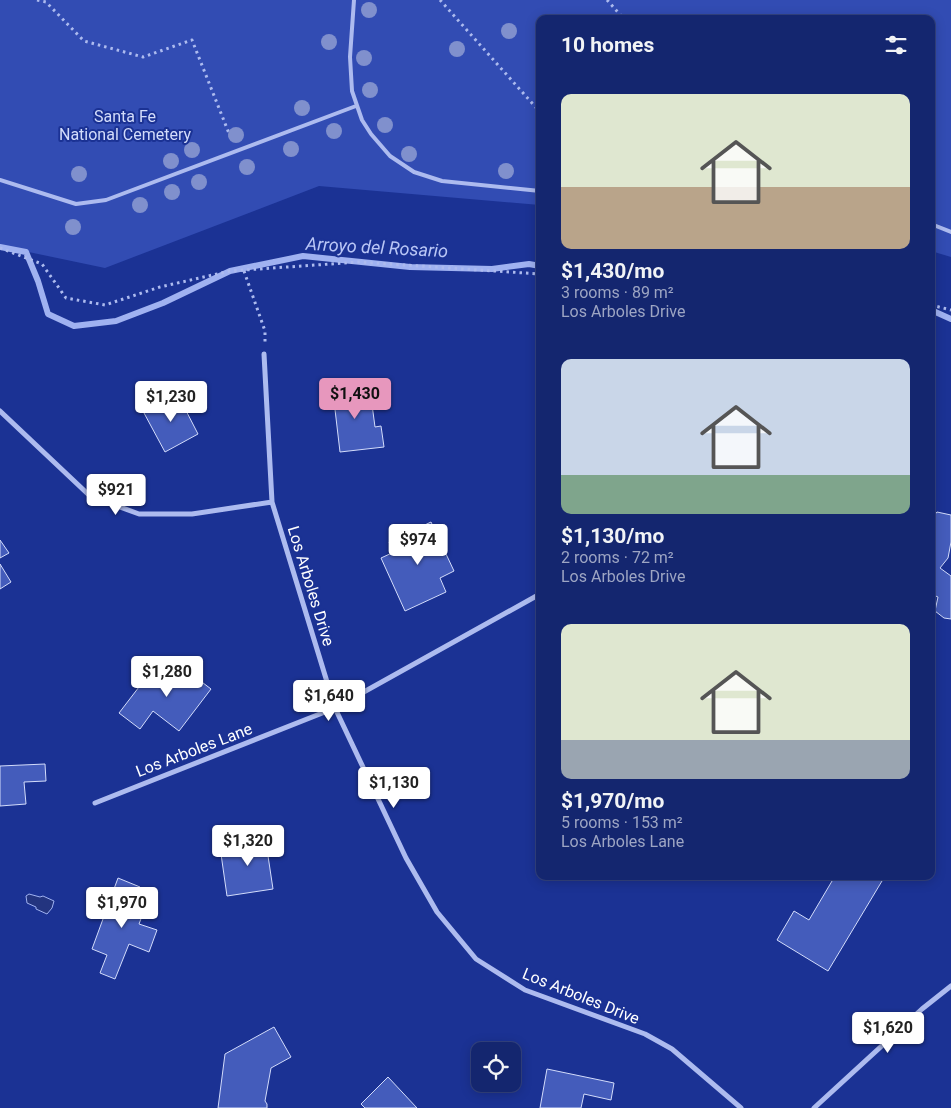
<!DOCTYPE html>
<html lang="en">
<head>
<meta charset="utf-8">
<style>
  :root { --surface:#14266f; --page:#1d2e74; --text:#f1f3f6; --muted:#9da5c3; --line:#334382; --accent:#e797bd }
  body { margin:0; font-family:Roboto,sans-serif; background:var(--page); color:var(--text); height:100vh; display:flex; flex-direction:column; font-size:19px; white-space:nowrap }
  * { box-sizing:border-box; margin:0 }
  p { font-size:16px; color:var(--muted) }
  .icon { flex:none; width:28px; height:28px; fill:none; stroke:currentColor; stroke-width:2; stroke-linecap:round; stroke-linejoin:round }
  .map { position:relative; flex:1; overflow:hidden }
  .side { position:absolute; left:536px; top:15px; width:399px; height:865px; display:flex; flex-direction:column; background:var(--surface); border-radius:10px; box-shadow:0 2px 12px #0003,0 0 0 1px var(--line) }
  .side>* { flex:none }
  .fabs { position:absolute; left:471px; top:1042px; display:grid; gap:10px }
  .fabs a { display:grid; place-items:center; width:50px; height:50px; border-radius:10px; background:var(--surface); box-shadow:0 2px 12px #0003,0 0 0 1px var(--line); font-size:25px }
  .price { position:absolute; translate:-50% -42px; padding:0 11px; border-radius:5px; background:#fff; color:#222; font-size:16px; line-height:32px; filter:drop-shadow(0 1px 2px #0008) }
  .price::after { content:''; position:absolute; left:50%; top:30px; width:15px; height:11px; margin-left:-8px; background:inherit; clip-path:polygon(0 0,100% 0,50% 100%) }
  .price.current { background:var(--accent); color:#111 }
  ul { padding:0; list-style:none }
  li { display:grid; align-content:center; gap:10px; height:265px; padding:0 25px }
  li span { display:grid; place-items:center; height:155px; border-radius:10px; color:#555 }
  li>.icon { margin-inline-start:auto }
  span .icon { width:90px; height:90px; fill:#fffc; stroke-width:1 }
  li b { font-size:21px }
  h2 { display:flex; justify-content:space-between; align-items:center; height:60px; padding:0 25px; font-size:21px }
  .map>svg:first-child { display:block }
  .green { fill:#324cb3 }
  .water { fill:#23347f; stroke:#a0b2f1 }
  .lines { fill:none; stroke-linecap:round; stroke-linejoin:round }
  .stream { stroke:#a0b2f1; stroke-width:6 }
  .building { fill:#445cbb; stroke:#d3dcfb }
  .path { stroke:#adbbef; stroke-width:3; stroke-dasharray:2.5 4; stroke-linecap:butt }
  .service { stroke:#adbbef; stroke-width:4 }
  .minor { stroke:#adbbef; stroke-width:5 }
  .tree { fill:#8090cd }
  .labels { text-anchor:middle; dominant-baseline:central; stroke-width:4; stroke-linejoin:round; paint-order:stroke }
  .park-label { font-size:16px; fill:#d3dcfb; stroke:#1b3294 }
  .street-label { font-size:16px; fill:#fff; stroke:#1b3294 }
  .water-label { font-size:18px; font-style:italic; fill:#b9c6f6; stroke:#1b3294 }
</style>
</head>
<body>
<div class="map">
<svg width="951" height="1108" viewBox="0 0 951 1108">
  <rect width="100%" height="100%" fill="#1b3294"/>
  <path class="green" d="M0,0H951V257L931,251V19H540V205L319,186L105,268L0,246Z"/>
  <path class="water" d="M29,894L40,897L43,896L54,901L52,908L47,914L36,909V907L27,903L26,896Z"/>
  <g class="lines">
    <path class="stream" d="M0,247L26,252L38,281L48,314L74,326L116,321L163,303L230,271L303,256L410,267L492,269L529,264L540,266
      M931,310L951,319"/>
  </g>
  <path class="building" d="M354,382L355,398L371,397L375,427L381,426L384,447L340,452L332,384Z
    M178,395L198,434L165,452L144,413Z
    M937,512L951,515V542L948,558L940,568L951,576V619L944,618L935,611L938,597L931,594V519Z
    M431,522L454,571L440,578L446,592L405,611L381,558L394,552L389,542Z
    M0,540L9,553L0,558Z
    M0,564L11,582L0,589Z
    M173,660L211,689L179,731L153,711L140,729L119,713L149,674L157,680Z
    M45,764L46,781L24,782L26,804L0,806V766Z
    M265,836L273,889L227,896L221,854L238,851L236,840Z
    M835,876H885L828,971L777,940L794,911L809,920Z
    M118,878L140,887L130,912L142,916L139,924L157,930L149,952L129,944L115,979L100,973L107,955L92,949Z
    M274,1027L291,1057L271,1068L265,1101L267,1104V1108H218L225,1054Z
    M547,1069L614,1083L611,1100L584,1094L581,1108H540Z
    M388,1077L417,1108H365L361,1104Z"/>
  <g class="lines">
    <path class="path" d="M37,0L46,2L84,41L143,57L192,40L232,141
      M440,0L540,112
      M607,0L624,19
      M0,248L42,264L66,298L105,305L160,287L230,271L359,262L540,274
      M244,271L265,331V344
      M931,305L951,310"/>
    <path class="service" d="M354,0L350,57L352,91L362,120L371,134L390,156L414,172L442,181L540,191
      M0,180L76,204L106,200L356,106
      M931,224L951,232"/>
    <path class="minor" d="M264,354L272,502L335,708L406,858L437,912L476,959L525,990L645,1034L672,1049L741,1108
      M0,411L90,496L139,514H192L272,502
      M95,803L335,708L540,594
      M814,1108L922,1009L951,986"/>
  </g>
  <g class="tree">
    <circle cx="369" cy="10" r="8"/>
    <circle cx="509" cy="31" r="8"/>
    <circle cx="329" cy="42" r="8"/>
    <circle cx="457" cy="49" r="8"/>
    <circle cx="364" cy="58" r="8"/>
    <circle cx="370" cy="90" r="8"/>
    <circle cx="302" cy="108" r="8"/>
    <circle cx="385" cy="125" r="8"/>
    <circle cx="334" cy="131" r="8"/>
    <circle cx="236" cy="135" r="8"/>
    <circle cx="291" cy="149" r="8"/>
    <circle cx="192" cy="150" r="8"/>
    <circle cx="409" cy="154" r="8"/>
    <circle cx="171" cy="161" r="8"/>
    <circle cx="247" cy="167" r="8"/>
    <circle cx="506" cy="171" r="8"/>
    <circle cx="79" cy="174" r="8"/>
    <circle cx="199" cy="182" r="8"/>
    <circle cx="172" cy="192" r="8"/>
    <circle cx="140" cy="205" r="8"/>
    <circle cx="73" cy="227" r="8"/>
  </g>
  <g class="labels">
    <g class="park-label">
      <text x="125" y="116">Santa Fe<tspan x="125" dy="18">National Cemetery</tspan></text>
    </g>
    <g class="street-label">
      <text transform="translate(311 586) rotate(73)">Los Arboles Drive</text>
      <text transform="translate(194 750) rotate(-21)">Los Arboles Lane</text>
      <text transform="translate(581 996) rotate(22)">Los Arboles Drive</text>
    </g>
    <g class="water-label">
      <text transform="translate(377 247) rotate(3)">Arroyo del Rosario</text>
    </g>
  </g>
</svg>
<div class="fabs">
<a><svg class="icon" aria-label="locate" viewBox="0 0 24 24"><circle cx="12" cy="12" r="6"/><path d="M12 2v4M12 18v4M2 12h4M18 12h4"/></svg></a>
</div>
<b class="price current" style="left:355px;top:420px">$1,430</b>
<b class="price" style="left:171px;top:423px">$1,230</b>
<b class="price" style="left:116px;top:516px">$921</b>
<b class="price" style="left:418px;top:566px">$974</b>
<b class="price" style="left:167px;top:698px">$1,280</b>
<b class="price" style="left:329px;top:722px">$1,640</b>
<b class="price" style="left:394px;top:809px">$1,130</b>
<b class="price" style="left:248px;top:867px">$1,320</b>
<b class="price" style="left:122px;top:929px">$1,970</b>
<b class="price" style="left:888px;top:1054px">$1,620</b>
<section class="side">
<h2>10 homes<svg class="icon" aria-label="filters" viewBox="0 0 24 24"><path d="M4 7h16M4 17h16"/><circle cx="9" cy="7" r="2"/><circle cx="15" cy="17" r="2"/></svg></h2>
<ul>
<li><span style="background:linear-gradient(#dfe7d0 60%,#b9a48a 0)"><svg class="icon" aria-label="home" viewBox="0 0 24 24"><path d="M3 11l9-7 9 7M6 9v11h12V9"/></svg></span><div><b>$1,430/mo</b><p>3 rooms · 89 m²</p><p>Los Arboles Drive</p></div></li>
<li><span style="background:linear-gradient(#c9d6e8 75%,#7fa58c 0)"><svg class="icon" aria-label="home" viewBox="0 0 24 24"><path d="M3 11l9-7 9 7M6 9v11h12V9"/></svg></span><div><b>$1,130/mo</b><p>2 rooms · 72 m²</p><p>Los Arboles Drive</p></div></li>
<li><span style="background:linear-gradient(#dfe7d0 75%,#9aa5b1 0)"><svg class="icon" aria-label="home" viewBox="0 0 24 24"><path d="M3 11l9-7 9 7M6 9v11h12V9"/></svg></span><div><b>$1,970/mo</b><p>5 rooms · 153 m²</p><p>Los Arboles Lane</p></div></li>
</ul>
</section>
</div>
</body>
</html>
